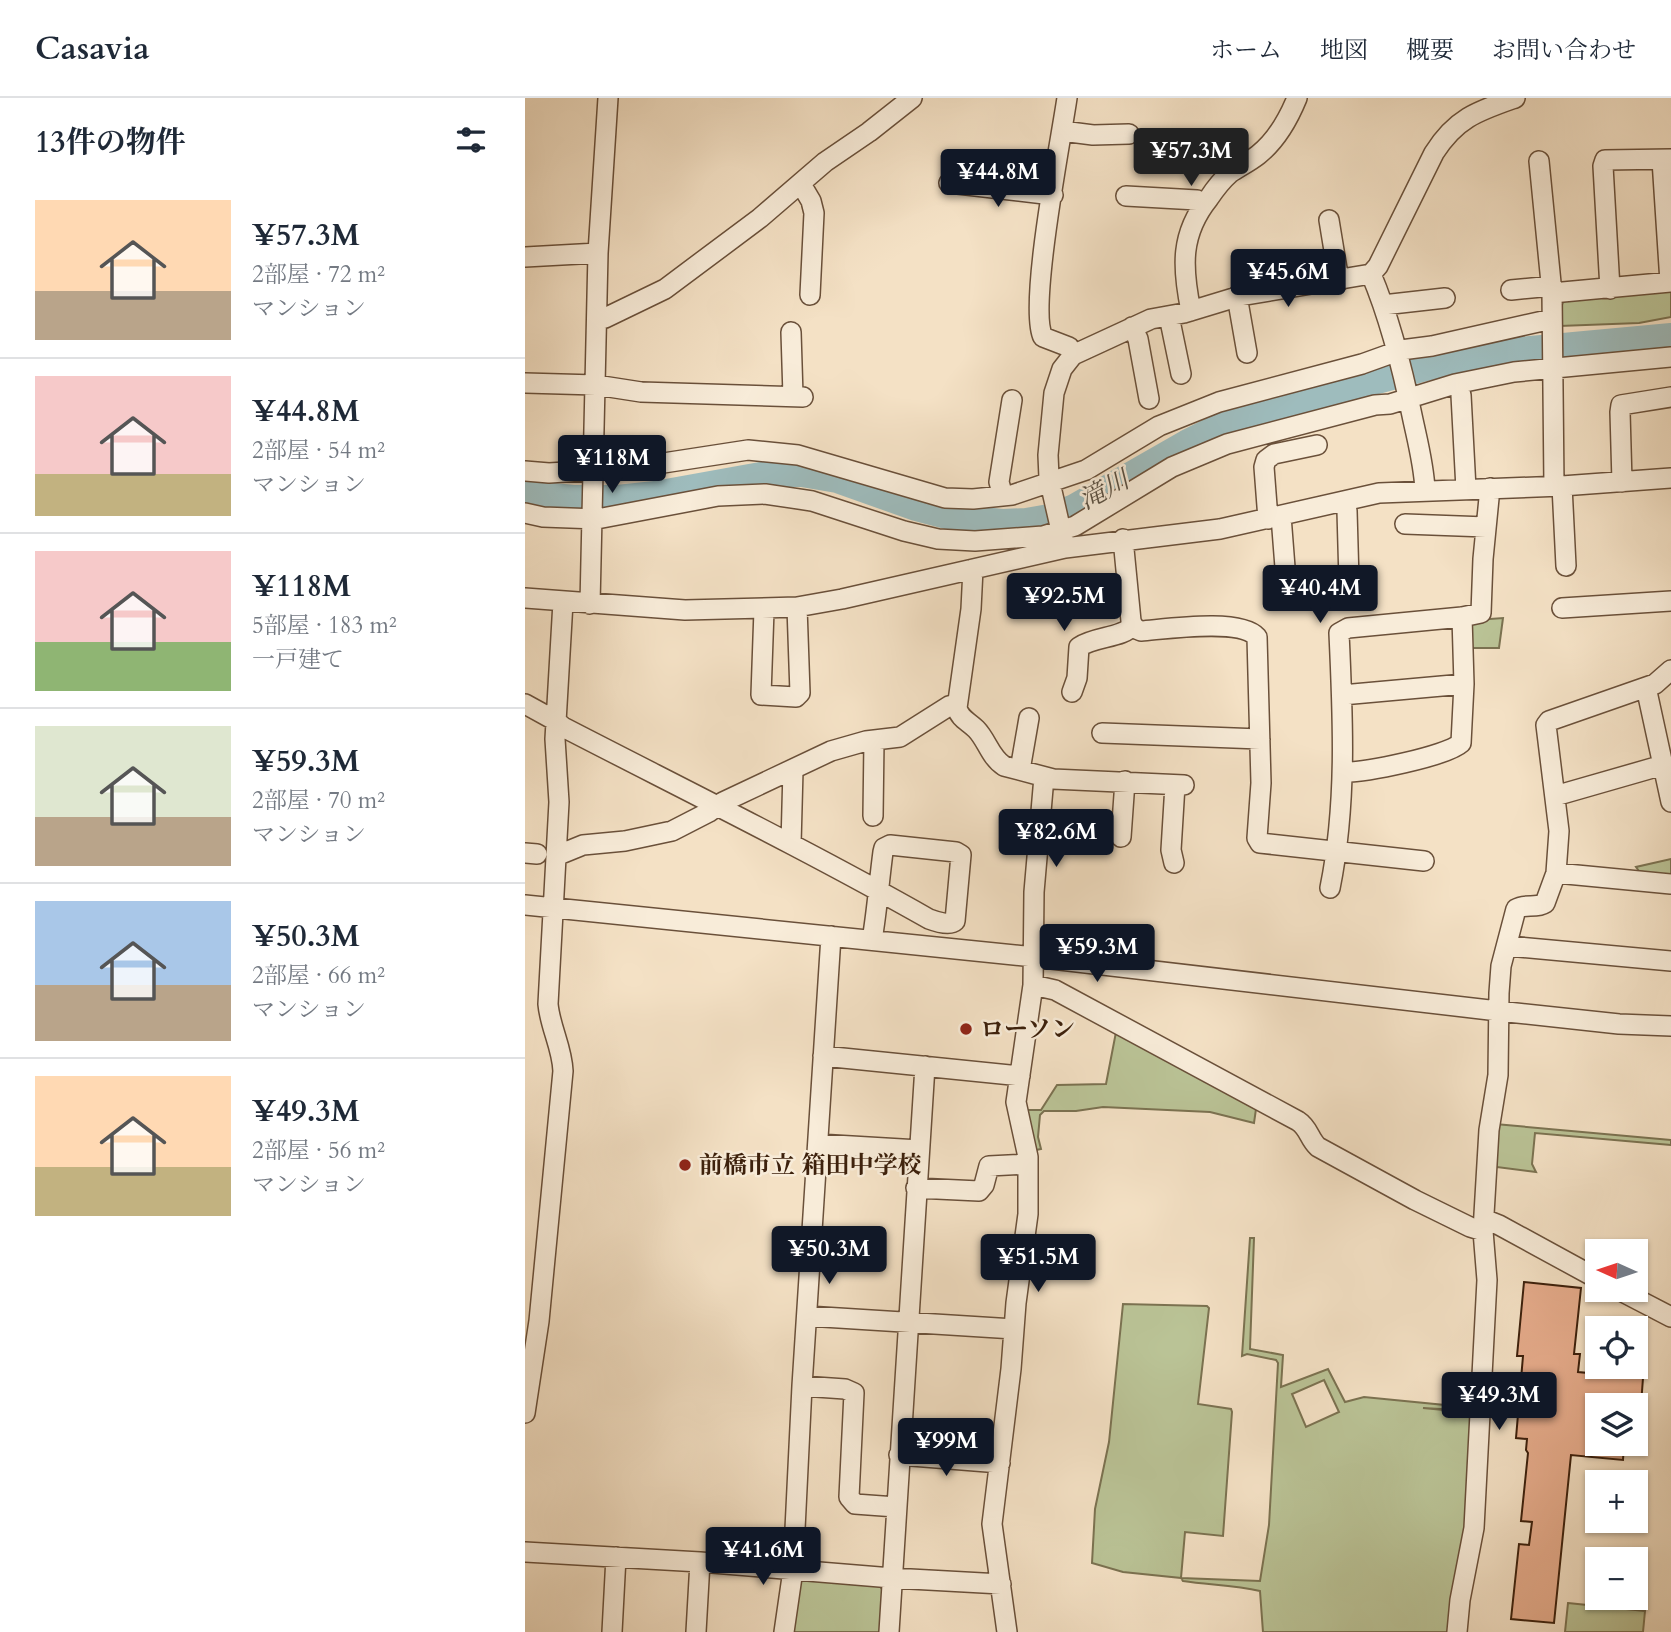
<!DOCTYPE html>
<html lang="ja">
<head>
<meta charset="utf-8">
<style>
  :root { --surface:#fff; --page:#f2f2f3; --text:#1f2937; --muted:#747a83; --line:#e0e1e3; --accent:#111827 }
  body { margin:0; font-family:Cardo,"Noto Serif JP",serif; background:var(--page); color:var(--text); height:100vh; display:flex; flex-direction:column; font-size:26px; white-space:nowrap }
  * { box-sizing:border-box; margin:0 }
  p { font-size:23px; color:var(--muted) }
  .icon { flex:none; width:38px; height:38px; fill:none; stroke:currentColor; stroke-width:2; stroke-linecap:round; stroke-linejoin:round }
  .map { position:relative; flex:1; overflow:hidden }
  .side { display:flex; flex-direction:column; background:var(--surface); width:525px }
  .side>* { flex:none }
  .needle { width:46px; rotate:273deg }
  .buttons { position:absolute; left:1060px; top:1141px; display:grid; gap:14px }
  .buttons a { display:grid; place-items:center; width:63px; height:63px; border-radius:0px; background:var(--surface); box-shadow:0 2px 5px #0004; font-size:35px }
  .price { position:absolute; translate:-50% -60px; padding:0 16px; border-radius:7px; background:var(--accent); color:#fff; font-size:23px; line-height:46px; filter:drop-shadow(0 2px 4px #0008) }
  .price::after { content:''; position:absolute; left:50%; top:42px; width:21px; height:16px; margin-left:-10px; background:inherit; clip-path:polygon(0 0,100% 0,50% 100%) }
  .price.selected { background:#222; color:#fff }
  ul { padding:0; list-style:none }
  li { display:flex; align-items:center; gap:21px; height:175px; padding:0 35px }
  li+li { border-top:2px solid var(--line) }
  li span { display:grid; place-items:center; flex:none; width:196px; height:140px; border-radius:0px; color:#555 }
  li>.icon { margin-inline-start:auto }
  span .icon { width:84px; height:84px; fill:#fffc; stroke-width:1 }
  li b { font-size:30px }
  h2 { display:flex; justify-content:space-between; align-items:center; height:84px; padding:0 35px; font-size:30px }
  header { display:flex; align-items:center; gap:42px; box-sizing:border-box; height:98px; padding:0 35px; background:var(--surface); border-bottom:2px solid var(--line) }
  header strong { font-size:33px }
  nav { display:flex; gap:38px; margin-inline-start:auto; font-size:24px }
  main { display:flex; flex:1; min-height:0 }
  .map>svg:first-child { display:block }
  .green { fill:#bac396; stroke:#7b7251; stroke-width:2; fill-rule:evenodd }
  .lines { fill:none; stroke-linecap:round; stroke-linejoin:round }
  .stream { stroke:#777e76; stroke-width:4.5 }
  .river { stroke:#9ebcbd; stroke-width:26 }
  .building { fill:#e6ac8c; stroke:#3c200c; stroke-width:2 }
  .minor-casing { stroke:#6a503a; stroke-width:22 }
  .minor { stroke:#f8ecd9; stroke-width:19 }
  .poi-dot { fill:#8f2418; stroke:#f8ecd9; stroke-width:2.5 }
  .labels { text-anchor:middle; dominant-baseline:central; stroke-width:5; stroke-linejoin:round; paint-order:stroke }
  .poi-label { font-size:24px; font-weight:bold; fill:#3c200c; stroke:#f8ecd9; text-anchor:start }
  .water-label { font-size:26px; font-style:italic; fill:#594f41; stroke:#f8ecd9 }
</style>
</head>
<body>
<header>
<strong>Casavia</strong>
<nav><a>ホーム</a><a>地図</a><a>概要</a><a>お問い合わせ</a></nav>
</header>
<main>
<section class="side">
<h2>13件の物件<svg class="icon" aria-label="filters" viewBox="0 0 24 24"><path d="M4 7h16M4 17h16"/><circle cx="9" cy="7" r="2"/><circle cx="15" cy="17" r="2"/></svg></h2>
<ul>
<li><span style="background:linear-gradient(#ffd9b3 65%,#b9a48a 0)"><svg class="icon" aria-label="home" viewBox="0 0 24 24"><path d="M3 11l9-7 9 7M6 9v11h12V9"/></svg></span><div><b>¥57.3M</b><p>2部屋 · 72 m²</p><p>マンション</p></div></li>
<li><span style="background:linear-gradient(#f6c9c9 70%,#c2b280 0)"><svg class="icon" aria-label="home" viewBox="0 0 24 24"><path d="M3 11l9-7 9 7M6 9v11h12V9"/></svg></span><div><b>¥44.8M</b><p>2部屋 · 54 m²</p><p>マンション</p></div></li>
<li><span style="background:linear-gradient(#f6c9c9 65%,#8fb573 0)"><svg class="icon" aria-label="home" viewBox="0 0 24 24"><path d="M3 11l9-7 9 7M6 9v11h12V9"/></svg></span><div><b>¥118M</b><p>5部屋 · 183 m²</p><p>一戸建て</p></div></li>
<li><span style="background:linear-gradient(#dfe7d0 65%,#b9a48a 0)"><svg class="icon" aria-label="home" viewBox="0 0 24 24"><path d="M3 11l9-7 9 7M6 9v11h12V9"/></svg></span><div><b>¥59.3M</b><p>2部屋 · 70 m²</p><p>マンション</p></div></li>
<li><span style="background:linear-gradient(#a9c7e8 60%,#b9a48a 0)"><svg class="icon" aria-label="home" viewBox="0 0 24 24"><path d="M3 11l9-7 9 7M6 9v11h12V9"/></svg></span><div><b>¥50.3M</b><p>2部屋 · 66 m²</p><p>マンション</p></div></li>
<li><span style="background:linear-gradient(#ffd9b3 65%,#c2b280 0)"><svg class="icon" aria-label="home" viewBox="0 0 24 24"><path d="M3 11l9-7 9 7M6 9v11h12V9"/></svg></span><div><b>¥49.3M</b><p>2部屋 · 56 m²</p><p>マンション</p></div></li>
</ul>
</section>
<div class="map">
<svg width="1146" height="1534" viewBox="0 0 1146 1534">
  <rect width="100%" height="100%" fill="#f4e1c5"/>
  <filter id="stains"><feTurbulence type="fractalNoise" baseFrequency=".00286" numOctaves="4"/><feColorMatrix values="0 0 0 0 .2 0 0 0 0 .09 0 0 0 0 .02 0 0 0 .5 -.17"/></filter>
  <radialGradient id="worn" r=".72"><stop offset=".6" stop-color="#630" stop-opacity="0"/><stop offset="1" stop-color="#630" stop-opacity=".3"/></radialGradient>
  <path class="green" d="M1146,191V219L1114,225L1035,228V211L1040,200Z
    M978,520L974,550H945L944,528L951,522Z
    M1146,761V779L1114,773L1111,769Z
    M591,934L731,1011L729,1025L685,1014L578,1009L551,1013H519L515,1017L513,1039L516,1051L511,1052L501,1012H516L532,987L581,986Z
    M970,1026L1146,1042V1047L1010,1035L1007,1066L1011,1074L972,1069L967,1072Z
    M725,1140H729L725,1251L758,1257L756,1289L803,1271L820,1304L839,1299L950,1310V1313L898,1310L950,1315L943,1432L925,1534H738L735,1493C709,1487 684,1487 658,1483L656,1480L598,1474L567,1465L570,1411L584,1344L598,1206L682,1208L684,1210L673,1306L706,1311L707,1314L698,1438L660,1434L656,1480L735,1483L744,1427L753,1265L751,1262L722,1256L717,1258ZM799,1282L814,1314L781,1329L767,1296Z
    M275,1482L353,1486L359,1494L356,1534H265Z
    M1043,1505L1120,1513L1118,1534H1040Z"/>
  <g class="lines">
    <path class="stream" d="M1078,1192L1089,1197"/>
    <path class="river" d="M0,395L48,400H92L130,396L241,376H277L312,382L391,410L421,418L477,424L501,423L524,419L549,409L661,345L707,322L901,270L973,254L1146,238"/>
  </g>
  <path class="building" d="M999,1184L1056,1190L1049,1256H1055L1053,1274L1118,1280L1116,1307H1073V1346H1099L1098,1362L1046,1357L1029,1525L986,1521L994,1446L1004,1447L1007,1424L996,1423L1003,1355L1001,1352L1002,1341L991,1340L998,1258H992Z"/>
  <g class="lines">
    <defs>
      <path id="minor" d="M542,0C536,42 503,210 518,239L544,249L548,257
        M537,33L568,37L604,36
        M1137,62L1145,184
        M1014,63L1027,195
        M424,85L528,97
        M276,86L286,103L289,115L285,197
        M601,98L672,102L679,106
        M804,122L814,183
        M0,159L73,155
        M846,176C866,223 878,273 888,322C893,345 899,368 900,392
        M1085,191L1078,68L1080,62L1146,61
        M986,192L1027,188
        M712,198L722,255
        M858,207L920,200
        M666,213C657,169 655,136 684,100C690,91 697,82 705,75C714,69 724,64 733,57C752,42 763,22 772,0
        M644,218L656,276
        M72,221L80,220L140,191L235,120L300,64L344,34L387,0
        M607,229L613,241L624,301
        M266,234L268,298
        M0,285L71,287L116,294L278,299
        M936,297L941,391
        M0,373L24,375L106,370L223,352L273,357L420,400L448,401L487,397L561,372L634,328L694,304L837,266L876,252L907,248L1027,221
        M1097,384L1095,314L1096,307L1146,299
        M1029,388L1027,195L1146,184
        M1037,388L1041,468
        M478,398L474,384L487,302
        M819,403L822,413L824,483
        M0,415L18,419L72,421L193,398L240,396L287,403L379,433L413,441L450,443L518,438L550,428L647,369L702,346L850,307L865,306L930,286L989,274L1146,259
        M756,418L762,495
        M743,421L739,369L741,362L749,356L792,347
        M880,426L961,429
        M598,441L606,523L609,530L616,533C642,531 715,520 732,539L736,685L732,740L735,745L899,763
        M539,446L524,380L523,357L529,295L537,271L548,257L626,221L659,215L715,198L846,176L853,168L909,55C931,20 953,13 990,0
        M448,471L446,511L432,610C435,621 443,623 451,631C462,642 465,659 479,668L528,681L659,687
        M0,500L160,512L272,509L317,501L540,450L695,431L854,395L1037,388L1146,380
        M65,506L73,155L83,0
        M1037,510L1146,503
        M239,512L236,597L271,599L275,595L272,509
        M1121,589L1146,704
        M547,594L552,580L554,549C570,538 599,540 608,527
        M817,597L939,586
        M0,606L31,623L38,629C160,692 284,753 404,821C412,824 425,828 430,823L436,757L431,754L365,747L359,750L358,754C354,784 352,813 347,842
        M577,635L735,641
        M495,672L504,620
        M818,674C839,675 922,658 936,645L939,586L937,519
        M1030,698L1138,667
        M348,718L349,643
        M596,739L600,683
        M266,746L268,672
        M0,755L12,756
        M31,758L58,747L100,743L147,733L184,714L198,704L306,653L341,643L375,639L424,608L432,606
        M649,765L646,752L650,687
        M1031,775L1146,786
        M805,790C822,706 818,620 814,535L823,530L937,519L956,515L958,461L965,390
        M0,807L509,859L973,913L1094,926L1146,928
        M983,848L1146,863
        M508,887L530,892L773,1023C784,1030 784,1041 793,1049L890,1102L945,1129L958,1133
        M298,958L495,978
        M293,1046L394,1052
        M391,1090L454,1093L459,1087L464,1068L503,1066
        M959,1121L974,1127L1073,1181
        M1094,1192L1146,1219
        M282,1218L489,1231
        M277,1288L320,1291L329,1295L324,1399L330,1406L371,1409
        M0,1315L14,1223L38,973C37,949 25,929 23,906L34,704L30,641L38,504
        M374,1357L475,1365
        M0,1454L175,1464L367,1480L476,1486
        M87,1534L91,1459
        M171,1534L175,1464
        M259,1534L268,1472L277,1288L306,838
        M364,1534L400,968
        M482,1534L467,1426L486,1271L491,1205L503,1116V1059L491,1004L508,887L509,794L519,679
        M932,1534L935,1502L949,1430L962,1182L958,1133L964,1032L973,977L974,895L976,868L991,811C1000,805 1011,811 1020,805L1031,775L1034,733L1021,627L1024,623L1130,586L1146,572"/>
    </defs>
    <use href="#minor" class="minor-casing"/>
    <use href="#minor" class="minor"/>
  </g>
  <g class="poi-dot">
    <circle cx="441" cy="931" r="7"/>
    <circle cx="160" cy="1067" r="7"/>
  </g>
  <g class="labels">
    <g class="poi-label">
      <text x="455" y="931">ローソン</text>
      <text x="174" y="1067">前橋市立 箱田中学校</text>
    </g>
    <g class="water-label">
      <text transform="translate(579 392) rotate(-28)">滝川</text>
    </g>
  </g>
  <rect width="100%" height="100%" filter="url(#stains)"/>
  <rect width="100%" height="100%" fill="url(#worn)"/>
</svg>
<div class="buttons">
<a><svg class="needle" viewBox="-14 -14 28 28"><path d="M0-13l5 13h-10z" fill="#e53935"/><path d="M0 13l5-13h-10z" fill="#747a83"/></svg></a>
<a><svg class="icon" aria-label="locate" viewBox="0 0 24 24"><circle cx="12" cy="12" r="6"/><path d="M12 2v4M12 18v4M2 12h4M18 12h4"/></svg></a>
<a><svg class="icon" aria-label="layers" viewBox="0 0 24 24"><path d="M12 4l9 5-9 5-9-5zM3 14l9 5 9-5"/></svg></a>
<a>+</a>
<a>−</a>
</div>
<b class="price selected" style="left:666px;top:90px">¥57.3M</b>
<b class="price" style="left:473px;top:111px">¥44.8M</b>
<b class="price" style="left:763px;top:211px">¥45.6M</b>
<b class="price" style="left:87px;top:397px">¥118M</b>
<b class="price" style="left:795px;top:527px">¥40.4M</b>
<b class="price" style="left:539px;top:535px">¥92.5M</b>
<b class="price" style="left:531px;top:771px">¥82.6M</b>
<b class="price" style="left:572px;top:886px">¥59.3M</b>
<b class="price" style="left:304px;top:1188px">¥50.3M</b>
<b class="price" style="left:513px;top:1196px">¥51.5M</b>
<b class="price" style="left:974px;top:1334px">¥49.3M</b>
<b class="price" style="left:421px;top:1380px">¥99M</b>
<b class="price" style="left:238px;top:1489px">¥41.6M</b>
</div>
</main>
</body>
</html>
